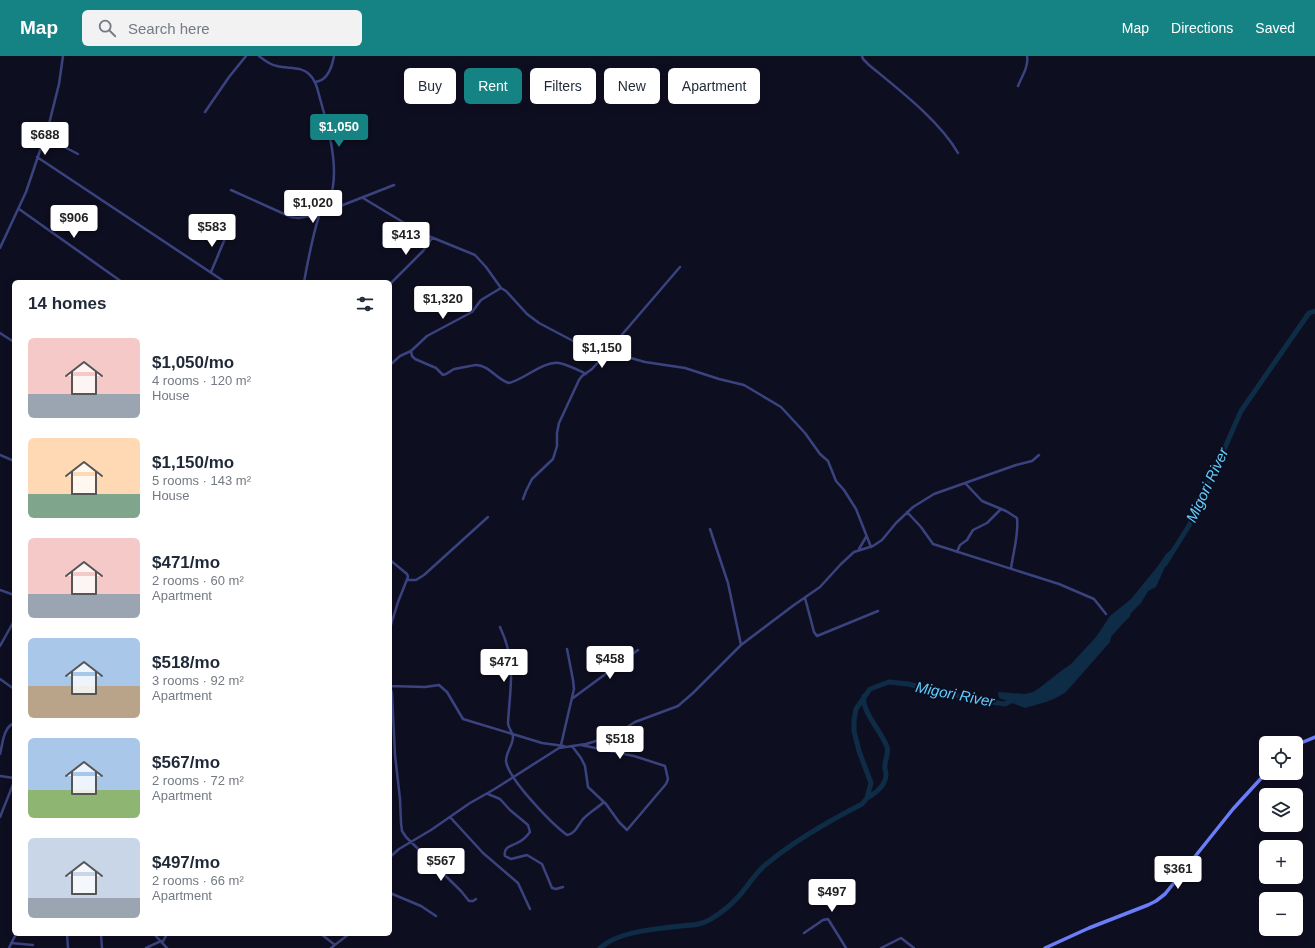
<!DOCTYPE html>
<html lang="en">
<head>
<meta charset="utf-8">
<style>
  :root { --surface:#fff; --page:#f2f2f3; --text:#1f2937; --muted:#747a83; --accent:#158384 }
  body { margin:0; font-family:Helvetica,sans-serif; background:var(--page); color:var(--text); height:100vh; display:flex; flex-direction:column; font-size:15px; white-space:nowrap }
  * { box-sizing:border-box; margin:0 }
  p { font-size:13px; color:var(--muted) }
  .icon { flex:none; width:22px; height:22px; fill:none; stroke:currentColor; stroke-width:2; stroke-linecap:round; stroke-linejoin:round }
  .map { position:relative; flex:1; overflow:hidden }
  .panel { position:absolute; left:12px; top:224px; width:380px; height:656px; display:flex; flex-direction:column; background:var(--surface); border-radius:6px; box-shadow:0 2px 10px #0003 }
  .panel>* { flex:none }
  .guide { position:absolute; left:404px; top:12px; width:380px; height:36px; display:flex; gap:8px }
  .fabs { position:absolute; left:1259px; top:680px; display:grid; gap:8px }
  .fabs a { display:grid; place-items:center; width:44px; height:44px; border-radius:6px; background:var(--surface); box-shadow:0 2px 10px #0003; font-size:20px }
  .price { position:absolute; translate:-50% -34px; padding:0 9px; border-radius:4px; background:#fff; color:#222; font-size:13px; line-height:26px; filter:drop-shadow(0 1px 2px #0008) }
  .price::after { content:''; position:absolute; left:50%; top:24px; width:12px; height:9px; margin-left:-6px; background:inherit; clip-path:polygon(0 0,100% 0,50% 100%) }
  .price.on { background:var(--accent); color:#fff }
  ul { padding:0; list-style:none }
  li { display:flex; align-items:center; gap:12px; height:100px; padding:0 16px }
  li span { display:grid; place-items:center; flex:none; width:112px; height:80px; border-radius:6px; color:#555 }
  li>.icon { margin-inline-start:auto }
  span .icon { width:48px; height:48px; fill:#fffc; stroke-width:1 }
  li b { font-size:17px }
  h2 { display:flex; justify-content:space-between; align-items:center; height:48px; padding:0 16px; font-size:17px }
  .pill { padding:0 14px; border-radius:6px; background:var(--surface); box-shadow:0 2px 10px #0003; font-size:14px; line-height:36px }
  .pill.on { background:var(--accent); color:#fff }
  header { display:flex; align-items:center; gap:24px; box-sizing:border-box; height:56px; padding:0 20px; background:var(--accent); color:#fff }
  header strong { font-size:19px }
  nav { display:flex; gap:22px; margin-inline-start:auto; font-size:14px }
  .search { width:280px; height:36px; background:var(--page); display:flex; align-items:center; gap:10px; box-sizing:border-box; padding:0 14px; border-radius:6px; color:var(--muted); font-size:15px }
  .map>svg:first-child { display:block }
  .water { fill:#0e2c45 }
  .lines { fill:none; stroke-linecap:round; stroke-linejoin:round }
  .river { stroke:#0e2c45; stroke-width:5 }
  .street { stroke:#3b437f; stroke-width:2.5 }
  .secondary { stroke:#6b7efa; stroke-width:3.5 }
  .labels { text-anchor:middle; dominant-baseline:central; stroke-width:4; stroke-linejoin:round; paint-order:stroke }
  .water-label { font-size:15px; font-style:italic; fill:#62ccfa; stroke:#0e0e21 }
</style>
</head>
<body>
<header>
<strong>Map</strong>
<div class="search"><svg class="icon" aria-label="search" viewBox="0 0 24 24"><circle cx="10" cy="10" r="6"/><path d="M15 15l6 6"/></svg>Search here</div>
<nav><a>Map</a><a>Directions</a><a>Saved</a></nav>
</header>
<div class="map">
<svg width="1315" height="892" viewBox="0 0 1315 892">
  <rect width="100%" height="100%" fill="#0e0e21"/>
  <path class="water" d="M1174,491L1156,531L1148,535L1141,547L1131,557L1129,562L1126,564L1111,581L1110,586L1066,636L1056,642L1046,646L1025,652L999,642L998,636L1025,638L1033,636L1038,633L1061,615L1071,608L1096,581L1110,560L1131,543L1158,510L1166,498Z"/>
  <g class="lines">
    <path class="river" d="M1165,508L1190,468L1197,445L1212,421L1241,355L1309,257L1315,255
      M864,640C861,655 882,676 887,691C889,697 885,703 885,709C884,712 886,715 886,718C886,730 876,737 867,742
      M600,892C619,875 656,873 681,870C691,869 702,869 711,863C721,857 731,849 739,840C749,829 756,815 769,806C797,783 829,765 862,748L867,742L871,727L859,695L854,675V664L856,653L870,633L889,626L908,628L975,644L1005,648L1013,644"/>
    <path class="street" d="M259,0C264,4 270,9 277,10C288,13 301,10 309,18C317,25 318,37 321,46C328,71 337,104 333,130C332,142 323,150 319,160C312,182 308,204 304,226
      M862,0L863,3L869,9C898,33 939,64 958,97
      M315,26C327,25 332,11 334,0
      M1018,30C1022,20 1029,10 1027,0
      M205,56L229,21L246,0
      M45,81L78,98
      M37,101L225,226
      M231,134L291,161L298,162L320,158L394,129
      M363,142L421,177L475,199L486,211L501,232L506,235L527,258L539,267L577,287L645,306L685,312L719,323L744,329L781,351L805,377L820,398L828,405L836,425L844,434L856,453L871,491
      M19,153L122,226
      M0,192L26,136L49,68L59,28L63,0
      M211,216L229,173
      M390,228L423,195L432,182
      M0,277L14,286
      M411,295L412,300L415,303L436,312L443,319C448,318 450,315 454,313C455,313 474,309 476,309C489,309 497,324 509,327C525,323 543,305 559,307C569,309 578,314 586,318
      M390,309L400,300L411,295L427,280L472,256L481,244L501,232
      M0,399L14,405
      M966,428L982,445L1006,455L1017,462C1019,479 1013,496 1011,513
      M523,443L526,435L532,423L553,403L557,390V377L559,367L579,324L582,320L592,313L601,303L680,211
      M907,456L921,471L933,488L1059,528L1094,543L1106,558
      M710,473L728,527L741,589
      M859,493L866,481
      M957,496L960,489L967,484L973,474L987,467L1001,453
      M390,504L407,518L408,521L398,546L390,572
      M408,524H416L424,519L488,461
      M0,534L14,539
      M805,542L814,576L817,580L878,555
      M500,571C517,607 510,630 508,667C508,672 513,676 513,681C513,689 506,696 506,705C508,723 552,768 567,779C575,778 578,769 583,763C589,757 597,752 604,746
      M0,590L14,565
      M0,623L14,633
      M390,630L392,637L395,699L400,743L401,767L402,775L406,781L461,835L469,845H473L476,843
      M390,630L425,631L439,629L447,636L463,663L542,687L564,690
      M573,642L638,594
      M561,689L574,633L573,624L567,593
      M572,690L581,702L585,710L588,731L606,748L619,766L627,774L666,728L668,723L665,710L634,700L581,689
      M0,698C3,687 3,672 14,667
      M0,720L14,722
      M488,738L500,743L510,754L528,769L530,776C527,780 522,785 517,787C511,790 503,791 505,800L511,803L527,799L542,808L552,832L556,833L563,831
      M0,761L14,726
      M450,761L483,797L518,827L530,853
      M390,801L399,793L431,774L470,747L493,734L559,692L586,688L613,680L635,666L678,650L693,637L741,589L794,549L820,531L841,508L854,496L873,490L882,484L896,467L913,451L934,438L1016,409L1032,405L1039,399
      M390,837L421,850L436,860
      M804,877L823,864L828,863L846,892
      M67,878L68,892
      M101,878L102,892
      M154,878L167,892
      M321,878L335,889
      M11,887L33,889
      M162,887L167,878
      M9,892L16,878
      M146,892L161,885
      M331,892L349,878
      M881,892L901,882L914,892"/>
    <path class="secondary" d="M1296,689L1315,681
      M1045,892L1089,872L1148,849L1156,845L1165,838L1233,753L1266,717"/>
  </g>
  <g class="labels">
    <g class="water-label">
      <text transform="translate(1207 429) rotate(-65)">Migori River</text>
      <text transform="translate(955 638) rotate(11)">Migori River</text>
    </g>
  </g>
</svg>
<div class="fabs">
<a><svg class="icon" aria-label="locate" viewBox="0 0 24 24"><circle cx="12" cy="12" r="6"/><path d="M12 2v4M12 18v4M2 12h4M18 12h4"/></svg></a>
<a><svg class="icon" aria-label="layers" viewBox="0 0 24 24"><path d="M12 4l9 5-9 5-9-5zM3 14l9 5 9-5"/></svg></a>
<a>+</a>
<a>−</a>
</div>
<b class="price on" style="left:339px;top:92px">$1,050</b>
<b class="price" style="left:45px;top:100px">$688</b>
<b class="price" style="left:313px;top:168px">$1,020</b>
<b class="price" style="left:74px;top:183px">$906</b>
<b class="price" style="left:212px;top:192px">$583</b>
<b class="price" style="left:406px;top:200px">$413</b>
<b class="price" style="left:443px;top:264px">$1,320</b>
<b class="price" style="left:602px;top:313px">$1,150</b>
<b class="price" style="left:610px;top:624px">$458</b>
<b class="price" style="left:504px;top:627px">$471</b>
<b class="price" style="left:620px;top:704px">$518</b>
<b class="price" style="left:441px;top:826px">$567</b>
<b class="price" style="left:1178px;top:834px">$361</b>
<b class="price" style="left:832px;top:857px">$497</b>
<div class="guide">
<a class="pill">Buy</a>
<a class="pill on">Rent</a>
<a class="pill">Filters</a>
<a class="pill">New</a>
<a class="pill">Apartment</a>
</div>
<section class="panel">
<h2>14 homes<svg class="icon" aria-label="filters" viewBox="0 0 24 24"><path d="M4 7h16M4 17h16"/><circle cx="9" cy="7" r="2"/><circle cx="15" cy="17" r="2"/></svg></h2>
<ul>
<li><span style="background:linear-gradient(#f6c9c9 70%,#9aa5b1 0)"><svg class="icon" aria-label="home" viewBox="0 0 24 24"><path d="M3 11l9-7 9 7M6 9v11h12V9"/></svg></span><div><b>$1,050/mo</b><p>4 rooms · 120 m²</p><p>House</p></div></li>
<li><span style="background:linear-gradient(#ffd9b3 70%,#7fa58c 0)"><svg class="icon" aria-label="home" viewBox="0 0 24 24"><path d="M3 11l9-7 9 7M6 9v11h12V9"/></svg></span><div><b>$1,150/mo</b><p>5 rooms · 143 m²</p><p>House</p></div></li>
<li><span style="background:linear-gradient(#f6c9c9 70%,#9aa5b1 0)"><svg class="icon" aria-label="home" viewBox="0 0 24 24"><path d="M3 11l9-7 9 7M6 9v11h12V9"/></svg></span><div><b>$471/mo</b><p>2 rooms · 60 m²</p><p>Apartment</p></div></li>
<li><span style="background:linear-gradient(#a9c7e8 60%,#b9a48a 0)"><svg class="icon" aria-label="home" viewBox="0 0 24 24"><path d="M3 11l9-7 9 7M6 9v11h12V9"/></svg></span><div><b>$518/mo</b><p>3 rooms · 92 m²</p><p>Apartment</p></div></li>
<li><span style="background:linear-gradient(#a9c7e8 65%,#8fb573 0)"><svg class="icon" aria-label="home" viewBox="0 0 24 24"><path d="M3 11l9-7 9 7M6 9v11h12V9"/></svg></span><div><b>$567/mo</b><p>2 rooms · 72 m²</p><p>Apartment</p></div></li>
<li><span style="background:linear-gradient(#c9d6e8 75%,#9aa5b1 0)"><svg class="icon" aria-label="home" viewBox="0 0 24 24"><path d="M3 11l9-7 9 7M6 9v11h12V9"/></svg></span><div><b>$497/mo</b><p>2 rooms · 66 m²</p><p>Apartment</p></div></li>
</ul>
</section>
</div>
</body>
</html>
